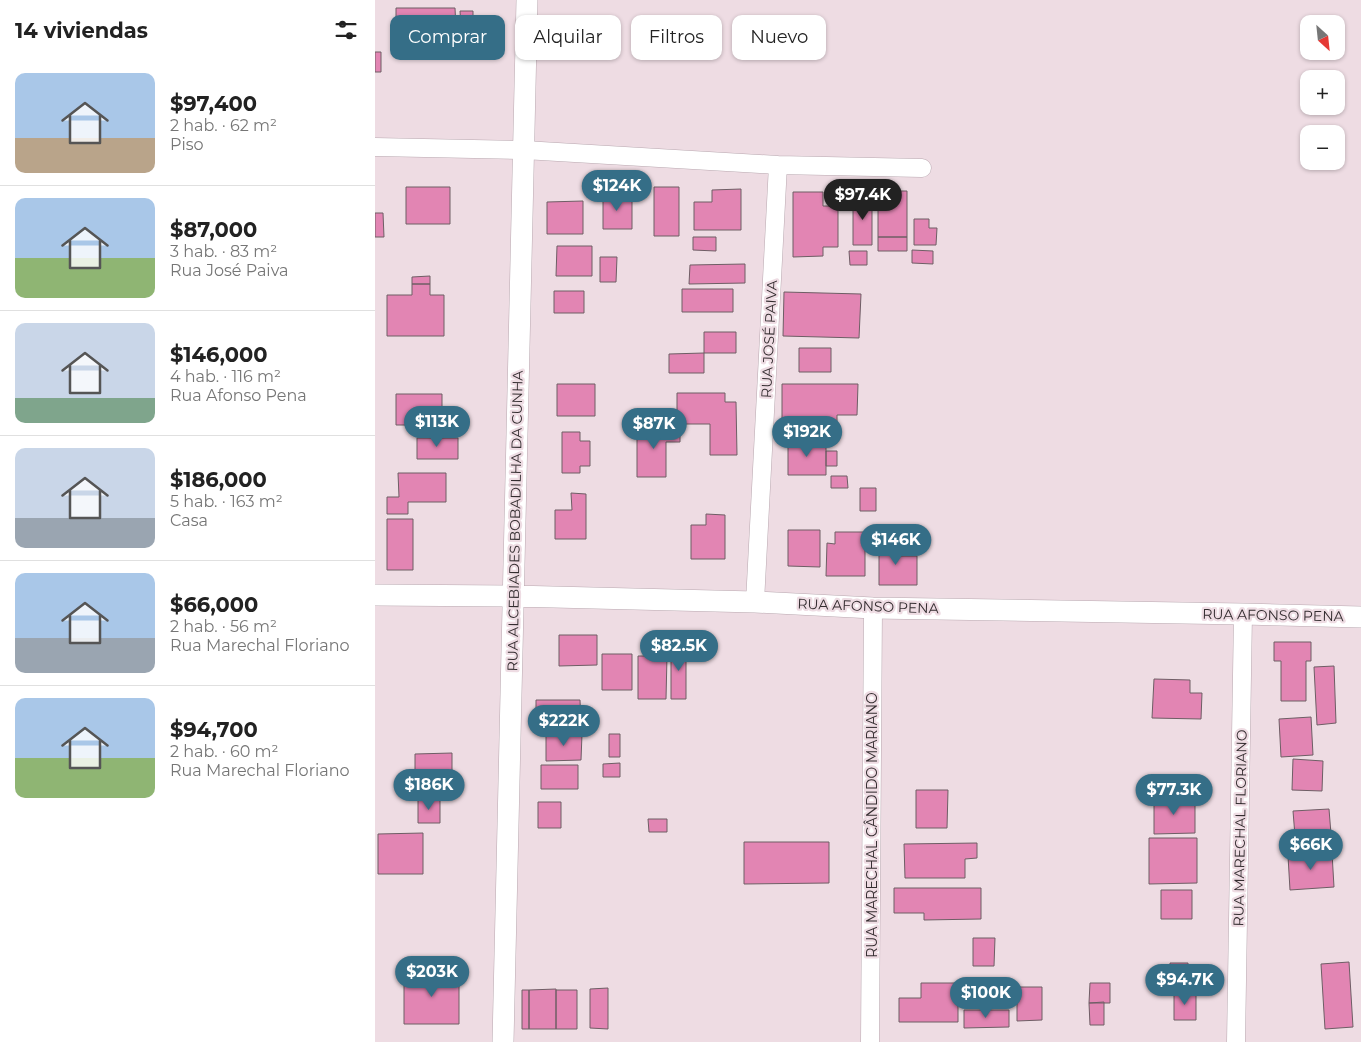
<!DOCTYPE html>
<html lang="es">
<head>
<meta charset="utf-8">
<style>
  :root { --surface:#fff; --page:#f2f2f2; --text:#222; --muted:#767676; --line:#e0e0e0; --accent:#356e87 }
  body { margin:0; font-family:Montserrat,sans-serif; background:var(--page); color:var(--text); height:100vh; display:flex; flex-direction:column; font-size:19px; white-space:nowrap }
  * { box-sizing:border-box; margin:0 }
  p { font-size:16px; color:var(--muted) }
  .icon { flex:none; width:28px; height:28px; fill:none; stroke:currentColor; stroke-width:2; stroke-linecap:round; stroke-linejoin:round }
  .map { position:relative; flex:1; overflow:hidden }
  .panel { display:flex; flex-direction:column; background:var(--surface); width:375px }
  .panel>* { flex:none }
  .top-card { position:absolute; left:15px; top:15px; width:475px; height:45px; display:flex; gap:10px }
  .needle { width:32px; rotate:153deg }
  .fabs { position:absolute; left:925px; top:15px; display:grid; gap:10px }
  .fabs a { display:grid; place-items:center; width:45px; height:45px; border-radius:10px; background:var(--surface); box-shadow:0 1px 4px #0004; font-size:25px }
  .price { position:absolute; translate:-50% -42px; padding:0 11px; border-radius:18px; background:var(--accent); color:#fff; font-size:16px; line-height:32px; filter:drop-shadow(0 1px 2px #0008) }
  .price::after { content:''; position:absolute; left:50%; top:30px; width:15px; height:11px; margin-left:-8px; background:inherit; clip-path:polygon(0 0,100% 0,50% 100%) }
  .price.active { background:#222; color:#fff }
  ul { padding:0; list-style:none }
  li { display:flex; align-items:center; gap:15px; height:125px; padding:0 15px }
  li+li { border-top:1px solid var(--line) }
  li span { display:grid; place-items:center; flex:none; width:140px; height:100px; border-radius:10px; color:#555 }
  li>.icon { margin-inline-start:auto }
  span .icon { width:60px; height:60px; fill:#fffc; stroke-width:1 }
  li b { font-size:21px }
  h2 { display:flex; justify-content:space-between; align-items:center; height:60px; padding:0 15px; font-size:21px }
  .pill { padding:0 18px; border-radius:10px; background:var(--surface); box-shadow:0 1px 4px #0004; font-size:18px; line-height:45px }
  .pill.active { background:var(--accent); color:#fff }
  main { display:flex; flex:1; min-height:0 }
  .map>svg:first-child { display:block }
  .building { fill:#e285b3; stroke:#6e5e65 }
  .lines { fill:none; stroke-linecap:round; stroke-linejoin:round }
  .minor-casing { stroke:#b9a8b0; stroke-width:19 }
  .tertiary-casing { stroke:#b9a8b0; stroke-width:22 }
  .minor { stroke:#fff; stroke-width:18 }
  .tertiary { stroke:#fff; stroke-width:21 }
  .labels { text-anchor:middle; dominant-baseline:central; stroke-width:4.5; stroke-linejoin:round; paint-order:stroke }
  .street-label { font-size:14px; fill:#342d30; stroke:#eedce3 }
</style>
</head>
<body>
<main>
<section class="panel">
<h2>14 viviendas<svg class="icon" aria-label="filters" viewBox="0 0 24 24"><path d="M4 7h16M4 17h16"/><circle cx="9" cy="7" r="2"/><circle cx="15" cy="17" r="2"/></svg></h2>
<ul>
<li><span style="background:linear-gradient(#a9c7e8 65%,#b9a48a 0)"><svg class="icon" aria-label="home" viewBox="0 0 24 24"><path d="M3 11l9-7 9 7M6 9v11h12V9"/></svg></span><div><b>$97,400</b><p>2 hab. · 62 m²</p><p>Piso</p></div></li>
<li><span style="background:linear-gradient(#a9c7e8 60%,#8fb573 0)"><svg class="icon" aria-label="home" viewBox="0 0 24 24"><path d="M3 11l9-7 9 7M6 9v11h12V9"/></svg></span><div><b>$87,000</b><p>3 hab. · 83 m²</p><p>Rua José Paiva</p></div></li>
<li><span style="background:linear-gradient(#c9d6e8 75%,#7fa58c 0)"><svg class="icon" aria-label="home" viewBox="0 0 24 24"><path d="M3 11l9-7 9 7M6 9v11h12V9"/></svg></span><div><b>$146,000</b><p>4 hab. · 116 m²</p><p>Rua Afonso Pena</p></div></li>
<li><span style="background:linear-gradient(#c9d6e8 70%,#9aa5b1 0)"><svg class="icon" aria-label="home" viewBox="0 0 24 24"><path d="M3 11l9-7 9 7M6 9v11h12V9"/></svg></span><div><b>$186,000</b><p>5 hab. · 163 m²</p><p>Casa</p></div></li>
<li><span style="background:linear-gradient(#a9c7e8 65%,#9aa5b1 0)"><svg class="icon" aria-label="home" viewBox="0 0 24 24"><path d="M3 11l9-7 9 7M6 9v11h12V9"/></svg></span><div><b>$66,000</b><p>2 hab. · 56 m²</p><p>Rua Marechal Floriano</p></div></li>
<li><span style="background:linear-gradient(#a9c7e8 60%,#8fb573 0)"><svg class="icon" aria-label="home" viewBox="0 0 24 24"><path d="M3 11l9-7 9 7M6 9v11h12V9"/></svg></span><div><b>$94,700</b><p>2 hab. · 60 m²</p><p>Rua Marechal Floriano</p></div></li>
</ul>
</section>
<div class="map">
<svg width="986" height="1042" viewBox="0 0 986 1042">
  <rect width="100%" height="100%" fill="#eedce3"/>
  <path class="building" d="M21,8H80L81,29H21Z
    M85,11H98V26H86Z
    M0,52H6V72H0Z
    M31,187H75V224H31Z
    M279,187H304V236H279Z
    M366,189V230H319V202H337V190Z
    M503,191H532V237H503Z
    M418,192H448V206H463V247H448V256L418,257Z
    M228,196H257V229H228Z
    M478,197H497V245H478Z
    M208,201V234H172V202Z
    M0,213H8L9,237H0Z
    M539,219H554V228H562L561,245H539Z
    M318,237H341V251L318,250Z
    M503,237H532V251H503Z
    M182,246H217V276H181Z
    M537,250L558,251V264L537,263Z
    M474,251H492V265H475Z
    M225,257H242L241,282H225Z
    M370,264V283L314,284L315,265Z
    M55,276V284H37V277Z
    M37,284H55V295H69V336H12V295H37Z
    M307,289H358V312H307Z
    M179,291H209V313H179Z
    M409,292L486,294L484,338L408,336Z
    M329,332H361V353H329Z
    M424,348H456V372H424Z
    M329,353V373H294V354Z
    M182,384H220V416H182Z
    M407,384H483L482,415H462V436H407Z
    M302,393H350V402H361L362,455H335V424H302Z
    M21,394H67V425H21Z
    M262,427H305V442H291V477H262Z
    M187,432H205V441H215V466H205V473H187Z
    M42,438H83V459H42Z
    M413,441H451V475H413Z
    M451,451H462V466H451Z
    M23,473H71V502H33V514H12V497H24Z
    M456,476H472L473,488H456Z
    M485,488H501V511H485Z
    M196,493L211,494V539H180V510H197Z
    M331,514L350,515V559H316V525H331Z
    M12,519H38V570H12Z
    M505,526H513V539H505Z
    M413,530H445V567L413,566Z
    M527,531H538V541L527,540Z
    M460,532H490V576H451L452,543L460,544Z
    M504,543H524L525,556H542V585H504Z
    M184,635H222V665L184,666Z
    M899,642H936V661H931V701H906V661H899Z
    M311,645V699H296V646Z
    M227,654H257V690H227Z
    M263,656H292L291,699H263Z
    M959,666L961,723L942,725L939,667Z
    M779,679L815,680V693H827L826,719L777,718Z
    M161,700H205L206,727H161Z
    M936,717L938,755L906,757L904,719Z
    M171,734H207L206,760L171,761Z
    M234,734H245V757H234Z
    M77,753V784H40V754Z
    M918,759L948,761L947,791L917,790Z
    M245,763V777H228V764Z
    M166,765H203V789H166Z
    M541,790H573L572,828H541Z
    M779,798H820V833L779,834Z
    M43,800H65V823H43Z
    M163,802H186V828H163Z
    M954,809L956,834L920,836L918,811Z
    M273,819H292V832H274Z
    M48,833V874H3V834Z
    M774,838H822V883L774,884Z
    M369,842H454V883L369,884Z
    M602,843V858L590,859V878H530L529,844Z
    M957,853L959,887L915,890L913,856Z
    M519,888H606V919L549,920V913H519Z
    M786,890H817V919H786Z
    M598,938H620L619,966H598Z
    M974,962L978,1027L950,1029L946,964Z
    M795,963H813V987H795Z
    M29,973H84V1024H29Z
    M588,982H634V1001H588Z
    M546,983H583V1022H524V998H546Z
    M715,983H735V1003H714Z
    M642,987H667V1020L642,1021Z
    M233,988V1029L215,1028V989Z
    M181,989V1029H154V990Z
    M147,990H154V1029H147Z
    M181,990H202V1029H181Z
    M799,993H821V1020H799Z
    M729,1002V1025H715L714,1003Z
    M589,1010H634V1027L589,1028Z"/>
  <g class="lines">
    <defs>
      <path id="minor" d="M0,147L149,150L403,165L547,168
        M380,602L403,165
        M495,1042L498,608
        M861,1042L868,614"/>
      <path id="tertiary" d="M0,595L138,596L380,602L498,608L868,614L986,617
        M128,1042L152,0"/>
    </defs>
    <use href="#minor" class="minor-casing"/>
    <use href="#tertiary" class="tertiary-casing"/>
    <use href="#minor" class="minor"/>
    <use href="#tertiary" class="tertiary"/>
  </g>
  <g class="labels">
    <g class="street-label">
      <text transform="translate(394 339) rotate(-87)">RUA JOSÉ PAIVA</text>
      <text transform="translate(140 521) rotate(-89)">RUA ALCEBIADES BOBADILHA DA CUNHA</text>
      <text transform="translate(493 606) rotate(2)">RUA AFONSO PENA</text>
      <text transform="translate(898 615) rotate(1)">RUA AFONSO PENA</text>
      <text transform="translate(497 825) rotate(-90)">RUA MARECHAL CÂNDIDO MARIANO</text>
      <text transform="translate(865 828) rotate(-89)">RUA MARECHAL FLORIANO</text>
    </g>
  </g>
</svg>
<div class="fabs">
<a><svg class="needle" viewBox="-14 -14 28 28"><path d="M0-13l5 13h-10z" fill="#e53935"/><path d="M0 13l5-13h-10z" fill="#767676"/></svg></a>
<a>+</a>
<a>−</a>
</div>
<b class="price" style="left:242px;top:212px">$124K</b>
<b class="price active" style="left:488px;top:221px">$97.4K</b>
<b class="price" style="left:62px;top:448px">$113K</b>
<b class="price" style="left:279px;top:450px">$87K</b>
<b class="price" style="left:432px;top:458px">$192K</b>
<b class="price" style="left:521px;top:566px">$146K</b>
<b class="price" style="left:304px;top:672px">$82.5K</b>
<b class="price" style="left:189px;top:747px">$222K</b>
<b class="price" style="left:54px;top:811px">$186K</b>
<b class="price" style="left:799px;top:816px">$77.3K</b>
<b class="price" style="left:936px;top:871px">$66K</b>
<b class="price" style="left:57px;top:998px">$203K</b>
<b class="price" style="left:810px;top:1006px">$94.7K</b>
<b class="price" style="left:611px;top:1019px">$100K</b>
<div class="top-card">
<a class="pill active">Comprar</a>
<a class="pill">Alquilar</a>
<a class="pill">Filtros</a>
<a class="pill">Nuevo</a>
</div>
</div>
</main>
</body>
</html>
